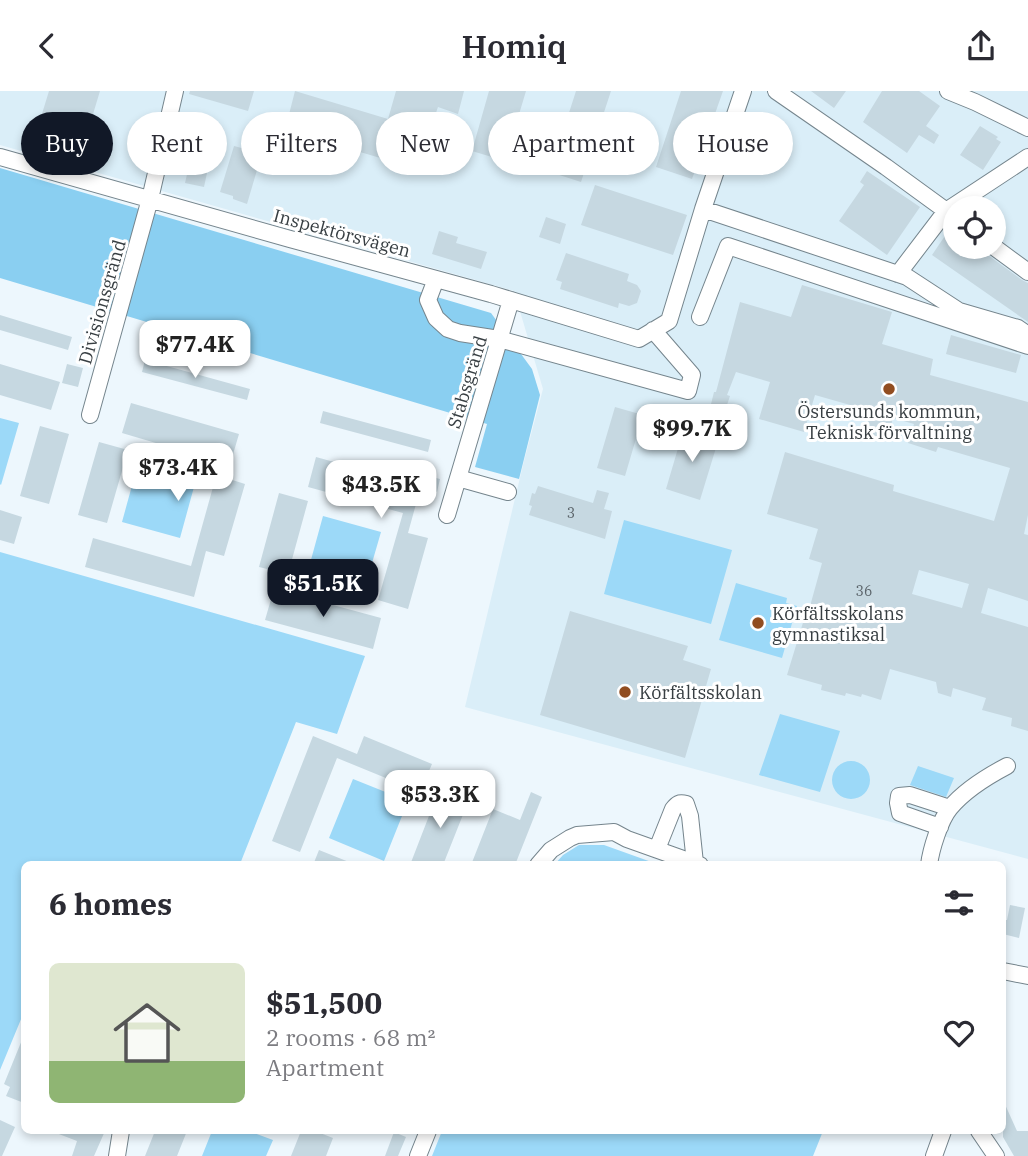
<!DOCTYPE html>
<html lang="en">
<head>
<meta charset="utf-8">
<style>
  :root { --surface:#fff; --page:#f2f2f3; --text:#2b2b33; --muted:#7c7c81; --accent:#111827 }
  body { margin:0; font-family:"IBM Plex Serif",serif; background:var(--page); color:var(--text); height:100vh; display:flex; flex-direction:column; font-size:26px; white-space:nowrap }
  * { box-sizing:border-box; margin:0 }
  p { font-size:23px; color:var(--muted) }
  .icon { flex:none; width:38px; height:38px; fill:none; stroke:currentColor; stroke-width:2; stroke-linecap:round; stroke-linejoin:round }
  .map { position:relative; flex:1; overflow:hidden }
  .details { position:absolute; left:21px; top:770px; width:985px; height:273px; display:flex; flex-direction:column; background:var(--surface); border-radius:10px; box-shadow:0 4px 10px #0003 }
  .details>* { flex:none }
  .top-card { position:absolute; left:21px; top:21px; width:987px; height:63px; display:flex; gap:14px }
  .controls { position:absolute; left:943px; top:105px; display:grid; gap:14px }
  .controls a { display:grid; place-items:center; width:63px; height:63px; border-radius:50%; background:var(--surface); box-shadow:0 4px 10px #0003; font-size:35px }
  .price { position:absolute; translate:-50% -60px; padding:0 16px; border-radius:14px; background:#fff; color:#222; font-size:23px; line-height:46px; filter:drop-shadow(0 2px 4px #0008) }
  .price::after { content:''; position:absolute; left:50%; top:42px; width:21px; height:16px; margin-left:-10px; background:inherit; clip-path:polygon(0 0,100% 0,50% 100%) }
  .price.selected { background:var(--accent); color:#fff }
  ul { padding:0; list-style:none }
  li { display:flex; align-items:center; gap:21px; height:175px; padding:0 28px }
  li span { display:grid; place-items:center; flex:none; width:196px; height:140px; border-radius:10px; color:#555 }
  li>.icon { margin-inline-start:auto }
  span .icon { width:84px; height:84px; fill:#fffc; stroke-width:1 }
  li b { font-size:30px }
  h2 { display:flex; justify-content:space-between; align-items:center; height:84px; padding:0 28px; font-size:30px }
  .tag { padding:0 24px; border-radius:32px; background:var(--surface); box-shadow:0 4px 10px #0003; font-size:24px; line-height:63px }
  .tag.selected { background:var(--accent); color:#fff }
  header { display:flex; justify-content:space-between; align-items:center; height:91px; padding:0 28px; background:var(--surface); font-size:32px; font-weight:600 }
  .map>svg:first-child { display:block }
  .built { fill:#daeef8; fill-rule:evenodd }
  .green { fill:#9cd9f8 }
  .forest { fill:#8acff1 }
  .building { fill:#c6d8e1; fill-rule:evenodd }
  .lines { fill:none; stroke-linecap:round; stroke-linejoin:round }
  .minor-casing { stroke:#75858d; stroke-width:18 }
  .minor { stroke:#fff; stroke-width:16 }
  .poi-dot { fill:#914d20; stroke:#fff; stroke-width:2.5 }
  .labels { text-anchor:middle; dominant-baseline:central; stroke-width:6; stroke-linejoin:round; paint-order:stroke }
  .number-label { font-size:14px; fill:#5b646a }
  .street-label { font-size:18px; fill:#373e42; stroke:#fff }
  .poi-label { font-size:18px; fill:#373e42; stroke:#fff; text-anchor:start }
</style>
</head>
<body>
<header><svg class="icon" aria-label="back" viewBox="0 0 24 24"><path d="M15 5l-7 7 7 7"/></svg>Homiq<svg class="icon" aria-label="share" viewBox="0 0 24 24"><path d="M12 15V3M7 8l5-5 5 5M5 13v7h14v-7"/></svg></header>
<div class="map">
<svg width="1028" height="1065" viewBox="0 0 1028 1065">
  <rect width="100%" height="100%" fill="#edf7fd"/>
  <path class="built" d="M0,0H1028V768L465,616L524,370L543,298L514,200L0,54ZM956,117H994V156H956Z"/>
  <path class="green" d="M0,327L19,332L1,394L0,393Z
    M139,369L197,385L180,447L122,431Z
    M323,425L381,441L363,503L306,487Z
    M624,429L732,459L711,533L604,503Z
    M0,461L365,565L337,643L296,631L240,773L24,774V921L0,979Z
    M736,492L787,507L786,512L797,515L782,567L719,549Z
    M780,623L840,640L820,701L759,684Z
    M832 689a19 19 0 1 1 38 0a19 19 0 1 1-38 0Z
    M918,675L954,687L946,706L910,694Z
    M353,688L408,710L384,770L329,747Z
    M579,754H604L657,773H555L563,764Z
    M212,1040H249L273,1049L266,1065H202Z
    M442,1040H823L813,1065H432Z"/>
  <path class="forest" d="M0,77L491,222L532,278L540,304L519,388L475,376L487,333L0,187Z"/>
  <path class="building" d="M49,0H100L80,66L33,52Z
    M190,0H254L248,20L189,3Z
    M295,0L388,28L396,0H464L458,23L438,16L429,42L405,35L394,71L285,39Z
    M489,0H526L505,70L472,60Z
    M576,0H611L581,91L550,81Z
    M681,0H723L692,88L656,76Z
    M811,0H846L834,17Z
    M882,0H919L940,15L926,35L939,44L934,53L919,44L907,62L863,31Z
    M200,32L217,35L204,96L185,92L188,79L183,78L188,61L193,63L195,60Z
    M980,35L998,46L996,48L1001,51L983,79L960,64Z
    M234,55L249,59L247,66L260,69L247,113L233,108V105L220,101Z
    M867,80L920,116L887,164L839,130L864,94L860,91Z
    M595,94L687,124L673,164L581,134Z
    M546,126L566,133L560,153L539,146Z
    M951,136L956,137V156H977L1022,189L1028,192V231L932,164Z
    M439,140L458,146L456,152L487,161L481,178L432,163Z
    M566,162L629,183L627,190L637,194L641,200L637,212L629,215L619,212L618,217L560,198L562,191L556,189Z
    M802,194L892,221L882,253L933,268L930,284L1028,311V424L1024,443L1028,444V510L988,497L981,522L1028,536V640L1011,635L1012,627L982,619L986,607L953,597L951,606L938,602L936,591L890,578L881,609L862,603L861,606L846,602L845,605L821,599L822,594L787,584L805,525L807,526L822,472L809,468L818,438L767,423L785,361L894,394L893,400L994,430L1010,377L938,356L936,361L908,352L914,333L893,327L887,349L872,345L873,343L865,341L871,320L815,304L804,341L759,328L770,291L736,281L727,304L730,305L726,317L711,313L714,301H716L740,211L791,226ZM919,479L969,493L962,517L912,503Z
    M0,224L72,246L68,259L0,239Z
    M951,244L1021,264L1016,282L946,263Z
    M145,269L250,298L247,309L142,281Z
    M0,273L60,291L51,319L0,304Z
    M67,273L83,277L78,296L62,292Z
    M131,312L239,343L226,387L245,393L224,465L206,460L194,506L85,476L93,447L191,475L220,371L122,342Z
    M615,316L643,324L625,385L597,377Z
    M323,320L431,349L428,361L320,332Z
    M40,335L69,343L49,413L20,405Z
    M684,337L719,347L700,409L666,398Z
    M99,351L128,359L107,432L78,424Z
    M316,366L421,395L408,442L428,447L408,518L378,509L403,422L308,396Z
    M428,385L440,388L437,401L425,398Z
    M538,395L593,412L597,399L609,402L604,418L612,420L605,448L529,424L532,415L529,414L532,402L535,403Z
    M279,402L308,410L288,483L259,476Z
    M0,419L22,426L14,453L0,449Z
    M274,498L381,527L373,558L265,529Z
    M570,520L688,555L683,569L711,578L685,667L540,624Z
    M313,645L357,663L364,645L432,673L420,701L337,667L300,761L272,750Z
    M439,699L468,711L443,774H410Z
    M531,701L542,706L515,774H471L493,718L520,729Z
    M319,759L354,773V774H313Z
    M1010,814L1025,817L1019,847L1003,843V829H1007Z
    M24,944V1012L6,1005L10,996L4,993Z
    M1003,1009L1017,1040H1028V1065H1014L1003,1046Z
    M0,1029L15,1036L2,1065H0Z
    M51,1040H105L94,1065H72L77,1050Z
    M155,1040H187L177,1065H145Z
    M301,1040H315L333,1047L326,1065H291Z
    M394,1041L406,1046L398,1065H385Z"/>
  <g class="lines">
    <defs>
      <path id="minor" d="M776,0L886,76L956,127
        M948,0L975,11L1028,37
        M0,66L290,148L491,203L639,248L669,230L703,118L743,0
        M703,118L907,186L959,220L1018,237L1028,244
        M994,156L1028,181
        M898,183L946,120L1028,66
        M436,188L428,209L436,227L448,238L460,242L499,248L688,300L692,284L653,239
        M700,226L728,155L1028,255
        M90,324L150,108L175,0
        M458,387L508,401
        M447,424L511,209
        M940,736L900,722L898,712L899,705L910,704L950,717
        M657,758L673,718C677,713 679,711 686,713L690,725L695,772
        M538,774L551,759L570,747L577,744L614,741L627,748L700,774
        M929,774C931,758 940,729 950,717C964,700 988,685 1007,675
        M1003,880L1028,885
        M979,1040L996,1065
        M117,1065L121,1040
        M418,1065L428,1040
        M934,1065L943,1040"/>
    </defs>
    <use href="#minor" class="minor-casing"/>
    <use href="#minor" class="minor"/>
  </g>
  <g class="poi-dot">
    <circle cx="889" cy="298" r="7"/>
    <circle cx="758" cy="532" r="7"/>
    <circle cx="625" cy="601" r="7"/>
  </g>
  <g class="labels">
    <g class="number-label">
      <text x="571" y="422">3</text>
      <text x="864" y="500">36</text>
    </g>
    <g class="street-label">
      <text transform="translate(342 142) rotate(15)">Inspektörsvägen</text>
      <text transform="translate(102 211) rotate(-74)">Divisionsgränd</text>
      <text transform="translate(467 291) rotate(-73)">Stabsgränd</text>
    </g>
    <g class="poi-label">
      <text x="889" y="320" text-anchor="middle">Östersunds kommun,<tspan x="889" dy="21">Teknisk förvaltning</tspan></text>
      <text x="772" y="522">Körfältsskolans<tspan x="772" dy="21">gymnastiksal</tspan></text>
      <text x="639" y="601">Körfältsskolan</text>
    </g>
  </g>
</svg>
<div class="controls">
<a><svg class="icon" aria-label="locate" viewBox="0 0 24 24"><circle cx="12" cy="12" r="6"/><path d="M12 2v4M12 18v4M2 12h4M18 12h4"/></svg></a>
</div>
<b class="price" style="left:195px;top:289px">$77.4K</b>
<b class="price" style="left:692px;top:373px">$99.7K</b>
<b class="price" style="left:178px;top:412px">$73.4K</b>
<b class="price" style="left:381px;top:429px">$43.5K</b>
<b class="price selected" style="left:323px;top:528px">$51.5K</b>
<b class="price" style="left:440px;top:739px">$53.3K</b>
<div class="top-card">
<a class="tag selected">Buy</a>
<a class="tag">Rent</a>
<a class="tag">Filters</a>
<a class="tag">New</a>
<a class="tag">Apartment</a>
<a class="tag">House</a>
</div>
<section class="details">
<h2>6 homes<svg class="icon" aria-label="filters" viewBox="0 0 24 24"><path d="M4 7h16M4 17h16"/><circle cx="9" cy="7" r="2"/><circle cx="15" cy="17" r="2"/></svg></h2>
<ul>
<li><span style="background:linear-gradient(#dfe7d0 70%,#8fb573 0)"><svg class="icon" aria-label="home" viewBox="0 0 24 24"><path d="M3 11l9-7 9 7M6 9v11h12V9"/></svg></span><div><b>$51,500</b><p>2 rooms · 68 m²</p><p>Apartment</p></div><svg class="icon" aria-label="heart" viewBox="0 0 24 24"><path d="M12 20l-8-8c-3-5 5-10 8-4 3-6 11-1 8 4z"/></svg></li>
</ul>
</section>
</div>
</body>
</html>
